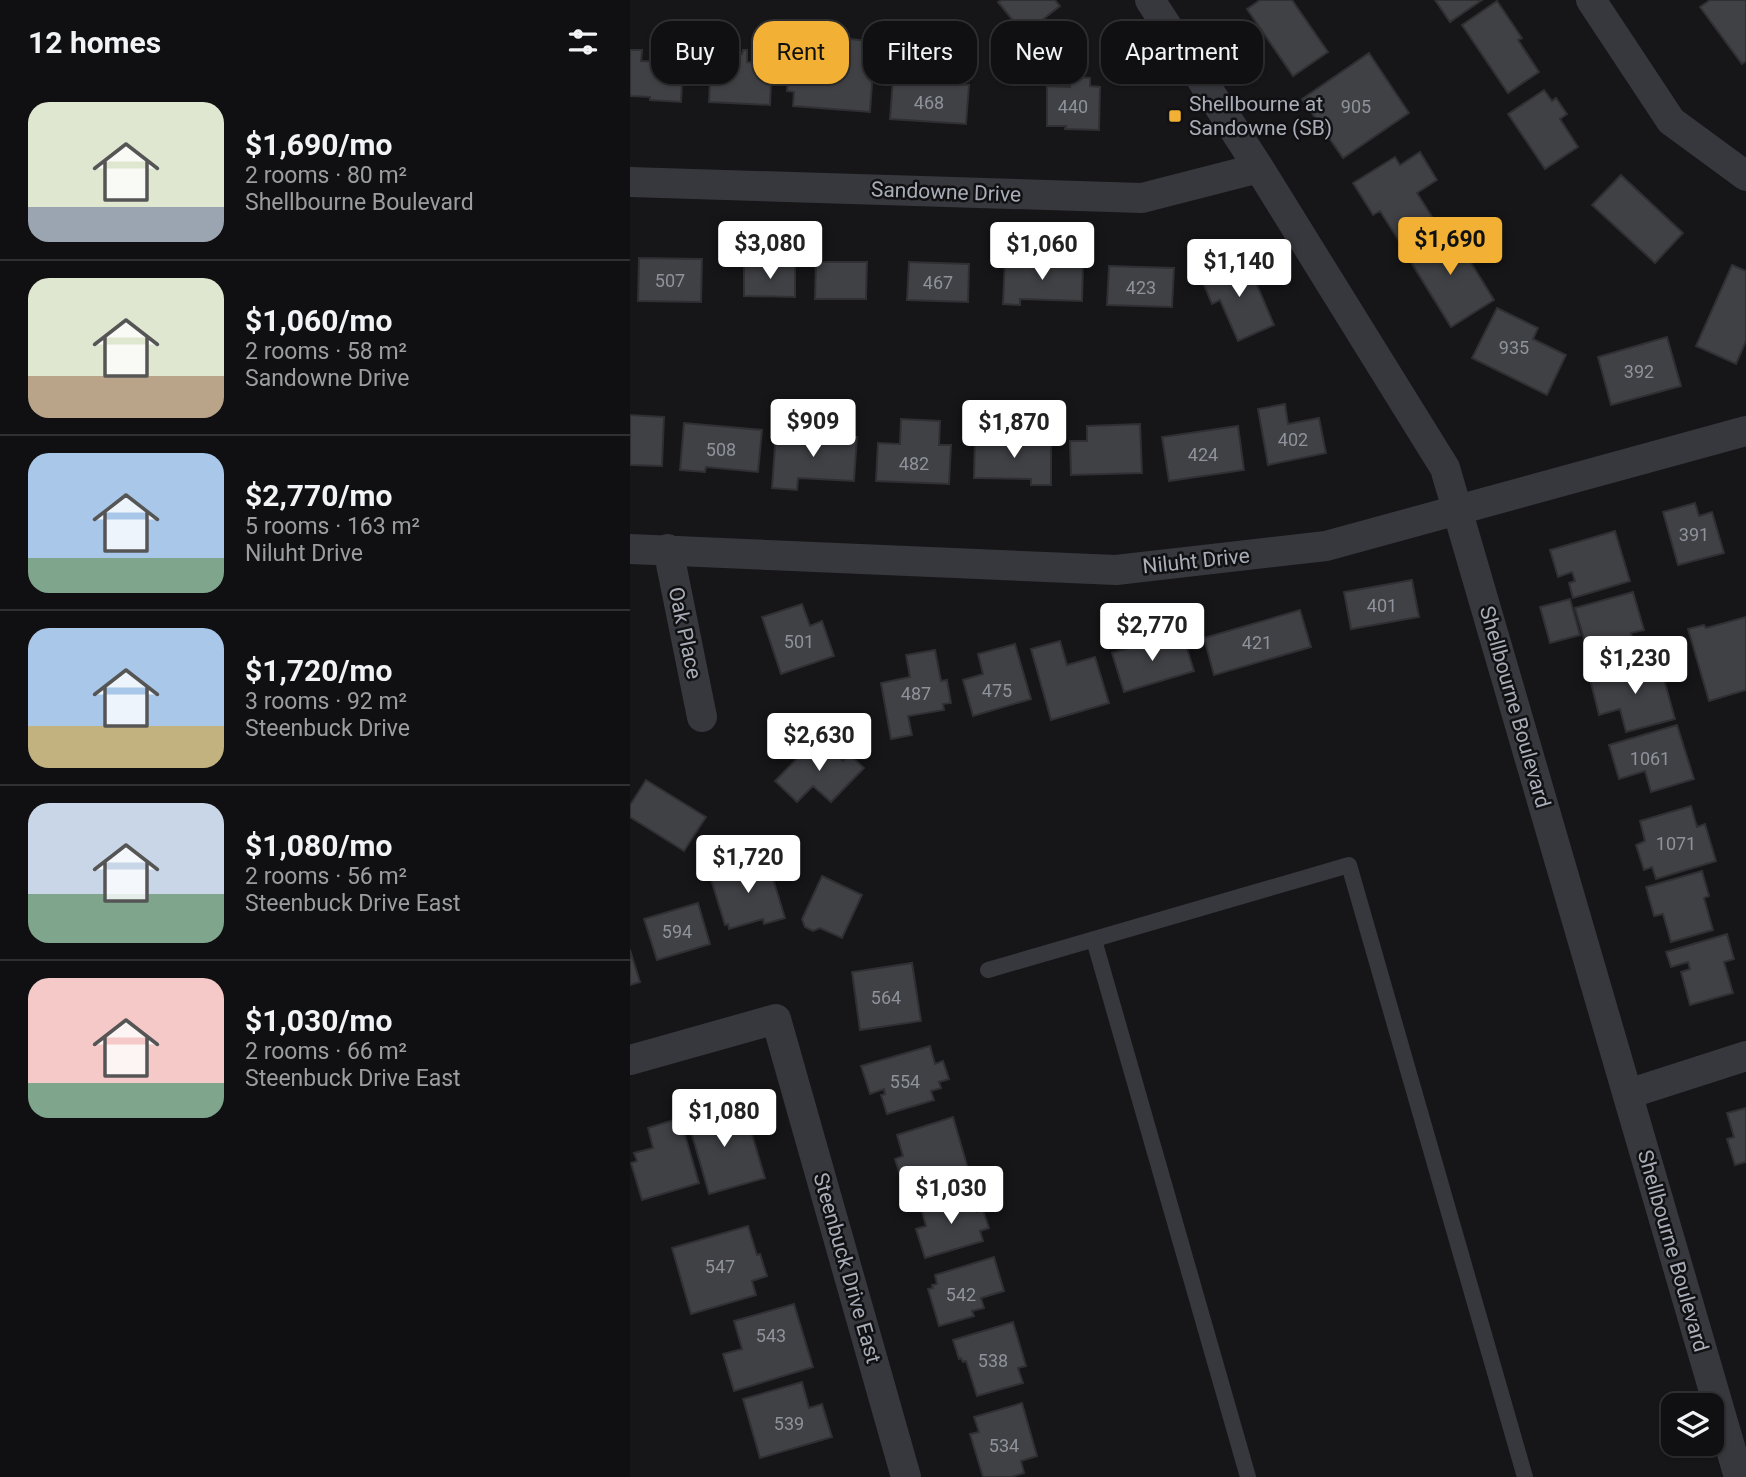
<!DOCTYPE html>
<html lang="en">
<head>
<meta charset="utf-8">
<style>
  :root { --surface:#101012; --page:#19191b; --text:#f1f3f6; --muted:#9c9d9f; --line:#303032; --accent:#f2b134 }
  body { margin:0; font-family:Roboto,sans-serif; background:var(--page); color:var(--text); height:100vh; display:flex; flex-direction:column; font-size:26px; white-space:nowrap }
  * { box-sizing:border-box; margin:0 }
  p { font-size:23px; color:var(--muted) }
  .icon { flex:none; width:38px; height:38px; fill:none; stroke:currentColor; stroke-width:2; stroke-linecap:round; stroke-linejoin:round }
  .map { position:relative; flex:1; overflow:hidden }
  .sheet { display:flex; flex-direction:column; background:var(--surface); width:630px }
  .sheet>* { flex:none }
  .hud { position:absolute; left:21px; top:21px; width:665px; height:63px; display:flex; gap:14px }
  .fabs { position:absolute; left:1031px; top:1393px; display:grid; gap:14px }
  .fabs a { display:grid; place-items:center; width:63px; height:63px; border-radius:14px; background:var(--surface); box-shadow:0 2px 5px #0004,0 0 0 2px var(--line); font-size:35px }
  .price { position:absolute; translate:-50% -60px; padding:0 16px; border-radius:7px; background:#fff; color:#222; font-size:23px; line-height:46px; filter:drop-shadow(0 2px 4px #0008) }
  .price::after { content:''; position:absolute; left:50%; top:42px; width:21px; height:16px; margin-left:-10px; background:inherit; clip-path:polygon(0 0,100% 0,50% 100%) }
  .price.active { background:var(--accent); color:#111 }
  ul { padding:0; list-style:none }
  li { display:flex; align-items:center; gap:21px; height:175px; padding:0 28px }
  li+li { border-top:2px solid var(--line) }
  li span { display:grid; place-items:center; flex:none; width:196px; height:140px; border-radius:21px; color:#555 }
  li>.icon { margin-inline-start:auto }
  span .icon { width:84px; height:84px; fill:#fffc; stroke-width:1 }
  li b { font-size:30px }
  h2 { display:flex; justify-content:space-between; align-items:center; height:84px; padding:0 28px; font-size:30px }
  .chip { padding:0 24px; border-radius:21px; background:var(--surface); box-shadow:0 2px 5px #0004,0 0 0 2px var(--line); font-size:24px; line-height:63px }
  .chip.active { background:var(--accent); color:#111 }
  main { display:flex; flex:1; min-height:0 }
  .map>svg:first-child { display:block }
  .building { fill:#404145; stroke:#303034; stroke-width:2 }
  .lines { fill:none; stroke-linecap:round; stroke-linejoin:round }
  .lane { stroke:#37383d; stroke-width:16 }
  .street { stroke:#37383d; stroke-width:30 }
  .poi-dot { fill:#f2b134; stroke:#111113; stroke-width:2.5 }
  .labels { text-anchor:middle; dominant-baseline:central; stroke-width:5; stroke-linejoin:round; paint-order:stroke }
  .number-label { font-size:18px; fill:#8e929b }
  .poi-label { font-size:21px; fill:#a8adb8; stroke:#111113; text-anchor:start }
  .street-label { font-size:21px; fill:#a8adb8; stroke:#111113 }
</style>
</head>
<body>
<main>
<section class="sheet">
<h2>12 homes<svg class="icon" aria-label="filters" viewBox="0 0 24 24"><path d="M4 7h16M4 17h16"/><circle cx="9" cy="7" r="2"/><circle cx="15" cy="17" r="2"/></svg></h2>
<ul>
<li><span style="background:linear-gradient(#dfe7d0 75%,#9aa5b1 0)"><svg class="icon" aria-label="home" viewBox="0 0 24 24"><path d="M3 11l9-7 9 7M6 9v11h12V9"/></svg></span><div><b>$1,690/mo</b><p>2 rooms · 80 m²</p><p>Shellbourne Boulevard</p></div></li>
<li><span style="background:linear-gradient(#dfe7d0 70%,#b9a48a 0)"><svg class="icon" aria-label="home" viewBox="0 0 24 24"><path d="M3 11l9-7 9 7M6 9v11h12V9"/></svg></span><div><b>$1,060/mo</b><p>2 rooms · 58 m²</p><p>Sandowne Drive</p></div></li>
<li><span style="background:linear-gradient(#a9c7e8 75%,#7fa58c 0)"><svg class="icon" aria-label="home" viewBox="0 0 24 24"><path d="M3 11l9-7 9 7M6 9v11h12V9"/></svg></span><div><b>$2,770/mo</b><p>5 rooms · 163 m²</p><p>Niluht Drive</p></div></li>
<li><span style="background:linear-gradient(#a9c7e8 70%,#c2b280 0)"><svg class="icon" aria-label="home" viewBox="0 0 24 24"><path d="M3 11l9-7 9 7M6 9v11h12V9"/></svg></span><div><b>$1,720/mo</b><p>3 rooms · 92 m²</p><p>Steenbuck Drive</p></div></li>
<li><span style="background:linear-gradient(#c9d6e8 65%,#7fa58c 0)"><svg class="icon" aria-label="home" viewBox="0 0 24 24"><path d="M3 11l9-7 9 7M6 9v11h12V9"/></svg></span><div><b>$1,080/mo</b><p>2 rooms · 56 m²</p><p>Steenbuck Drive East</p></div></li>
<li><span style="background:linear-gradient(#f6c9c9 75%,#7fa58c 0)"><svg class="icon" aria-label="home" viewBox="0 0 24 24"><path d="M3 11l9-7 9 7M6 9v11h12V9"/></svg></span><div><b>$1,030/mo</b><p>2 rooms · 66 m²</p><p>Steenbuck Drive East</p></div></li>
</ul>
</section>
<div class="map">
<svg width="1116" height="1477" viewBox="0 0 1116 1477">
  <rect width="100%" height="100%" fill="#161618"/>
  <path class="building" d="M372,0H425L430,6L399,30L396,25L390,29L368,2Z
    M630,0H662L698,52L663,76L617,9Z
    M805,0H852L820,22Z
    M1080,0H1116V61L1112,64L1070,7Z
    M867,1L892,38L888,40L909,72L878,93L832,25Z
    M220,39L245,42L240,112L163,106L164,92L157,91L159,68L166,69L167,66L218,70Z
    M0,50H12L11,61L53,63L51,102L20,100V97L0,96Z
    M113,50H117V62L142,64L140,105L79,102L81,60H84V53L112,54Z
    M739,53L779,113L713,158L672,99Z
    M440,77L460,78V86L470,87L469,130L435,129L436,126H417V86L440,87Z
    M263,79L339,85L336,124L260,119Z
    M914,90L922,101L926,98L937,114L930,119L948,147L915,169L878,114Z
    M790,152L807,180L787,193L804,220L769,241L750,211L743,215L723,183L765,157L770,165Z
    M991,175L1053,233L1025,263L962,205Z
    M819,227L864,300L821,327L776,254Z
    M9,258L72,259L71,302L8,301Z
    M616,259L644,325L608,341L590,300L582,304L571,278Z
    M375,260L453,264L452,301L390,299V305L373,304Z
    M186,262H237L236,299H185Z
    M279,262L339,264L338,302L277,300Z
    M114,265H165V297L114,296Z
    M1102,265L1116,271V341L1106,364L1066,346Z
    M479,266L544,268L542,307L477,305Z
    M867,308L908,328L903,339L936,355L917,395L842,358Z
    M1037,337L1051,386L981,405L968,357Z
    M655,404L658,424L689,418L696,453L638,465L628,409Z
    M0,415L34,417L32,466L0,465Z
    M271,419L310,421L309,445H321L319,484L246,481L248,443L270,444Z
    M54,423L132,430L128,472L76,467L75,472L50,470Z
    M510,424L512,473L441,475L440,441H457V426Z
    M608,426L614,470L539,481L532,437Z
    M146,432L227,437L224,481L168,478L167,490L142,488Z
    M345,438L421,440V485H401V479L344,478Z
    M1065,503L1069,516L1082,512L1094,553L1048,565L1033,512Z
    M985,531L1000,581L943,598L939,583L945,581L942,572L928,577L920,550Z
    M782,580L789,617L721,629L714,592Z
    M1003,592L1014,630L1001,633L1007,653L962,666L945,608Z
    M940,599L950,635L920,643L910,607Z
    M172,604L180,626L192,621L204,656L151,674L132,617Z
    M670,610L681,647L584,675L574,638Z
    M1116,617V690L1079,701L1058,629L1074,625L1076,628Z
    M553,636L564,671L494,692L482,653L528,639L529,643Z
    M430,641L437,665L465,657L479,703L421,720L401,649Z
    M385,644L401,699L343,716L333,680L353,674L348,654Z
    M305,650L311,681L317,680L321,703L313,704L314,710L278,716L282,735L261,739L251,683L280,677L276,655Z
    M1029,661L1045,719L996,732L990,709L969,715L960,679Z
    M1047,725L1064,779L1021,792L1015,771L989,779L979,745Z
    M188,737L213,761L219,754L234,768L201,802L183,786L167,802L145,781Z
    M16,780L76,817L54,851L0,817V805Z
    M1061,806L1067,827L1075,824L1086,861L1026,879L1022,867L1014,870L1006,845L1015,841L1010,821Z
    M137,859L155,918L134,924L133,919L99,929L98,924L95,925L80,876Z
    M1072,871L1079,896L1074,898L1083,930L1041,942L1033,914L1024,916L1016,887Z
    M192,876L232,895L212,938L190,928L183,931L175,927L172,919Z
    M68,903L80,944L27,960L14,919Z
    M1097,934L1104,959L1094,962L1103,993L1060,1005L1051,972L1060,969L1058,962L1041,967L1036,952Z
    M0,950L10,982L0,985Z
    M282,963L291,1021L230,1030L222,972Z
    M300,1046L305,1064L313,1061L319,1079L309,1082L311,1088L301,1091L304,1100L257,1114L251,1095L255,1094L254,1089L240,1094L231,1066Z
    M88,1104L92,1117L99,1107L114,1117L110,1123L112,1131L120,1128L135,1178L79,1194L56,1114Z
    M1116,1108V1162L1105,1165L1097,1139L1104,1137L1097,1113Z
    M323,1117L339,1172L275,1191L265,1159L273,1156L267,1135Z
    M50,1118L69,1183L12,1200L1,1163L7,1161L4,1153L23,1148L18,1128Z
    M341,1193L347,1212L353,1210L359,1228L350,1231L353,1241L295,1258L286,1229L296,1226L291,1208Z
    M118,1226L127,1255L130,1254L137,1276L122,1281L126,1295L61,1314L42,1248Z
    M364,1257L374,1291L351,1298L354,1308L342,1311L344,1316L309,1326L298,1289L303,1288L302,1285L307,1284L305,1275Z
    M164,1304L183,1367L104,1391L93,1354L112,1349L104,1321Z
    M383,1322L396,1366L388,1368L393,1383L347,1396L336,1361L333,1362L331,1358L329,1359L323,1340Z
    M172,1382L179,1408L192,1404L202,1437L130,1458L113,1399Z
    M392,1403L407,1456L391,1461L394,1473L381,1477H353L340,1434L349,1432L344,1417Z"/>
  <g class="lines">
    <path class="lane" d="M464,940L618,1477
      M358,970L719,865L895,1477"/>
    <path class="street" d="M520,0L629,168L815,468L1109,1477
      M961,0L1041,121L1116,176
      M0,182L512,198L629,168
      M0,549L486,570L696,546L1116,431
      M38,549L72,717
      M0,1060L146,1019L276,1477
      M998,1094L1116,1056"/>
  </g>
  <rect class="poi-dot" x="538" y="109" width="14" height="14" rx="3.5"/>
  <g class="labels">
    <g class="number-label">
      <text x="299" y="102">468</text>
      <text x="443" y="106">440</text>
      <text x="726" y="106">905</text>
      <text x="40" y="280">507</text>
      <text x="308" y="282">467</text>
      <text x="511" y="287">423</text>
      <text x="884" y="347">935</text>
      <text x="1009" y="371">392</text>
      <text x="663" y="439">402</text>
      <text x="91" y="449">508</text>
      <text x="573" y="454">424</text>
      <text x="284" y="463">482</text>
      <text x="1064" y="534">391</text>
      <text x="752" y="605">401</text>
      <text x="169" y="641">501</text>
      <text x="627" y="642">421</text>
      <text x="367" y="690">475</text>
      <text x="286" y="693">487</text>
      <text x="1020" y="758">1061</text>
      <text x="1046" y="843">1071</text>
      <text x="47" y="931">594</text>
      <text x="256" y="997">564</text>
      <text x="275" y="1081">554</text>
      <text x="90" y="1266">547</text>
      <text x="331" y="1294">542</text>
      <text x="141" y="1335">543</text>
      <text x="363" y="1360">538</text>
      <text x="159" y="1423">539</text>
      <text x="374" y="1445">534</text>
    </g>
    <g class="poi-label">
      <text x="559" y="104">Shellbourne at<tspan x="559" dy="24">Sandowne (SB)</tspan></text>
    </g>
    <g class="street-label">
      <text transform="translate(316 192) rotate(2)">Sandowne Drive</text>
      <text transform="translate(566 561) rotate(-6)">Niluht Drive</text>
      <text transform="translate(55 633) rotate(78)">Oak Place</text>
      <text transform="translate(885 707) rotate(74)">Shellbourne Boulevard</text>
      <text transform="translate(1043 1251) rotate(74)">Shellbourne Boulevard</text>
      <text transform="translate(217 1268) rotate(74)">Steenbuck Drive East</text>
    </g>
  </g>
</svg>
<div class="fabs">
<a><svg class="icon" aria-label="layers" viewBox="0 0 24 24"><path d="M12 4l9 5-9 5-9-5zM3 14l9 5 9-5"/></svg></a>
</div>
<b class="price active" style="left:820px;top:277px">$1,690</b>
<b class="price" style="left:140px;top:281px">$3,080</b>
<b class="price" style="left:412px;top:282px">$1,060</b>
<b class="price" style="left:609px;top:299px">$1,140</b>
<b class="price" style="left:183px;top:459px">$909</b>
<b class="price" style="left:384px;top:460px">$1,870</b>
<b class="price" style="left:522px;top:663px">$2,770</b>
<b class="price" style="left:1005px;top:696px">$1,230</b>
<b class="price" style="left:189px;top:773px">$2,630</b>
<b class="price" style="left:118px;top:895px">$1,720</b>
<b class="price" style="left:94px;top:1149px">$1,080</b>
<b class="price" style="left:321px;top:1226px">$1,030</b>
<div class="hud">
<a class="chip">Buy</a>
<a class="chip active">Rent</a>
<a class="chip">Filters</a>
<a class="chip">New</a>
<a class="chip">Apartment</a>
</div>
</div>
</main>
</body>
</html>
